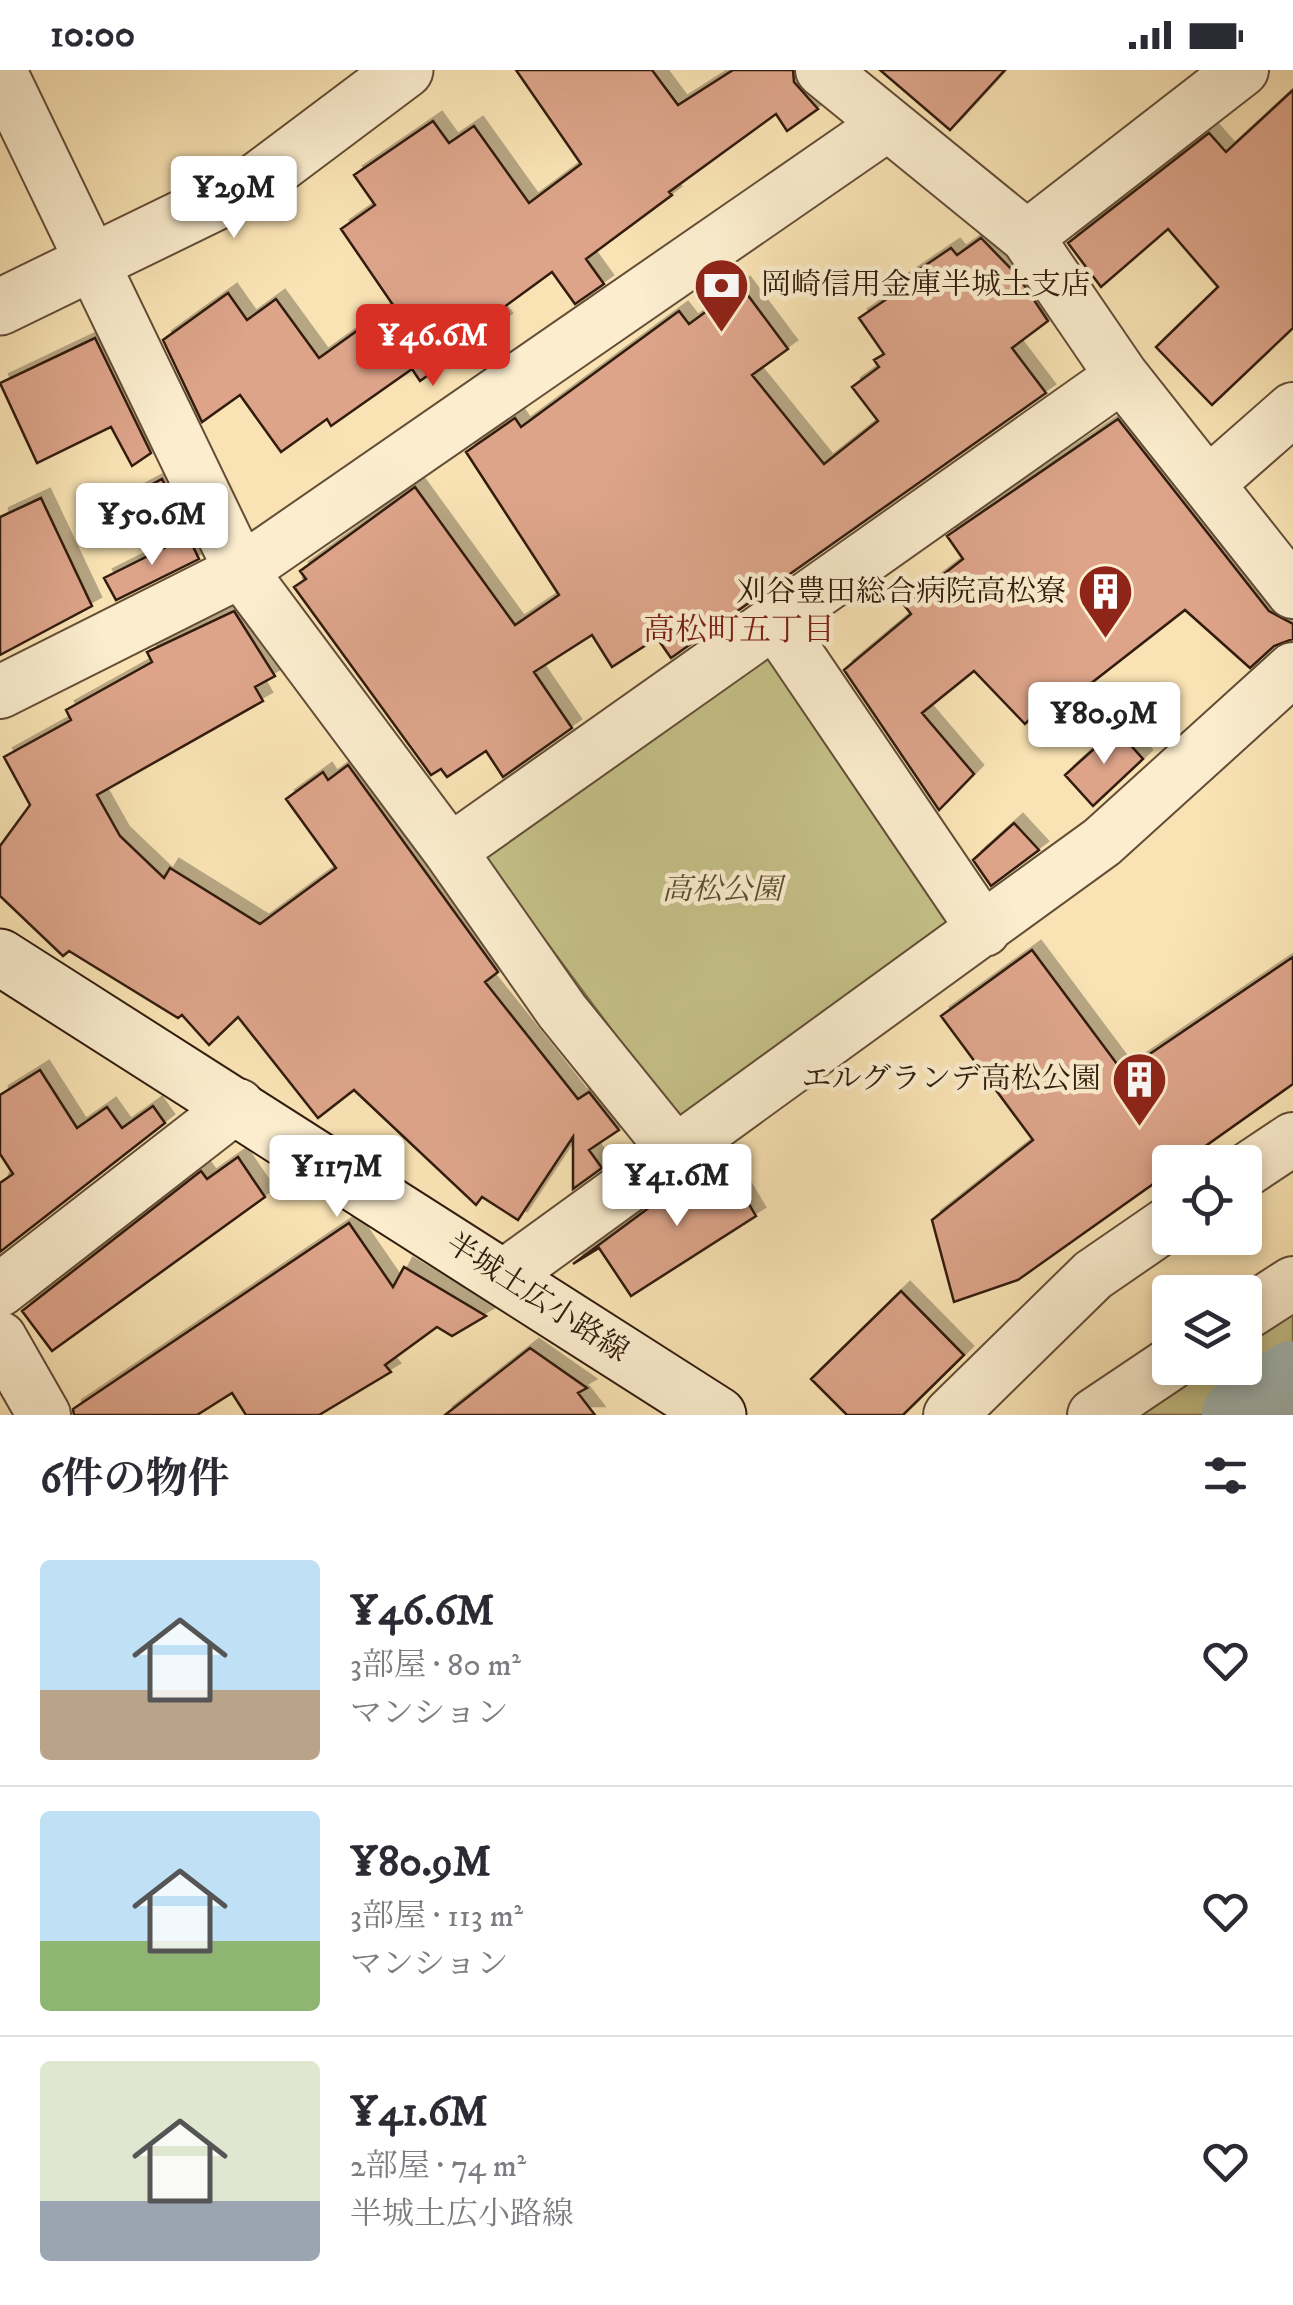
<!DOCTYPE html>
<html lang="ja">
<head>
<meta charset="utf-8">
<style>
  :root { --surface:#fff; --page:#f7f7f7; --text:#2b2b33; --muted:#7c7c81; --line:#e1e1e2; --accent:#d93025 }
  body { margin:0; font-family:"IM FELL DW Pica","Noto Serif JP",serif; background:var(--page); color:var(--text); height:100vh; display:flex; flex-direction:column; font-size:38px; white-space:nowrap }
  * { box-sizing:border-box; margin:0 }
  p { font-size:32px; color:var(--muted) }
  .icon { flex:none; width:55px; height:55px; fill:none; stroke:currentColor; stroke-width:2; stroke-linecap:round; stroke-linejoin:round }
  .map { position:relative; height:1345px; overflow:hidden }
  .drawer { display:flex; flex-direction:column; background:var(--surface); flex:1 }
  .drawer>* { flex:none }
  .buttons { position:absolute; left:1152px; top:1075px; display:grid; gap:20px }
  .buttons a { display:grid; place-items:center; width:110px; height:110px; border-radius:10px; background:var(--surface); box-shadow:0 5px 15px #0003; font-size:50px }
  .price { position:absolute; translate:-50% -85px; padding:0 22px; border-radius:10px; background:#fff; color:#222; font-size:32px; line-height:65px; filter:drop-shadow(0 2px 5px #0008) }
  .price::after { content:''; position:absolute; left:50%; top:60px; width:30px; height:22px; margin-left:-15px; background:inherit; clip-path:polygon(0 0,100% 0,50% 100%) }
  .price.on { background:var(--accent); color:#fff }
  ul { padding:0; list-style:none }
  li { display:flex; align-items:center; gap:30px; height:250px; padding:0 40px }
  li+li { border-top:2px solid var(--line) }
  li span { display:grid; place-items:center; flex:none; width:280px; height:200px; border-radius:10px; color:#555 }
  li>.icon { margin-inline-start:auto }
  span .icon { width:120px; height:120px; fill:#fffc; stroke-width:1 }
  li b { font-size:42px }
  h2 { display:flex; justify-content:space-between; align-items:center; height:120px; padding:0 40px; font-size:42px }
  .status { display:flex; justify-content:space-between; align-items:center; height:70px; padding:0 50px; background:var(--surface); direction:ltr }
  .status svg { height:28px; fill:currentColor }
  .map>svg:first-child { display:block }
  .green { fill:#c5c188; stroke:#7b6e4a; stroke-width:2.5 }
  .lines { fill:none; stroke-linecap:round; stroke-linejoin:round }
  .river { stroke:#a3bbb8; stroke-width:78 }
  .building { fill:#dda48a; stroke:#311b0d; stroke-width:2.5; filter:url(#shadow) }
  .minor-casing { stroke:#634d37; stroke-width:56 }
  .tertiary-casing { stroke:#634d37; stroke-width:59 }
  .secondary-casing { stroke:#311b0d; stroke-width:59 }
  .minor { stroke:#fbedce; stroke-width:52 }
  .tertiary { stroke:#fbedce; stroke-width:55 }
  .secondary { stroke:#fbedce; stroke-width:55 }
  .labels { text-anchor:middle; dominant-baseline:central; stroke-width:9; stroke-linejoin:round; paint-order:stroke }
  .poi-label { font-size:30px; fill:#311b0d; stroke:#fbedce; text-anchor:end }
  .park-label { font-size:30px; font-style:italic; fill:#5d4d32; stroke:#fbedce }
  .street-label { font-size:30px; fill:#311b0d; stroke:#fbedce }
  .neighbourhood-label { font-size:32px; fill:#7a1f14; stroke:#fbedce }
</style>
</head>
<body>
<div class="status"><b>10:00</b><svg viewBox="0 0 49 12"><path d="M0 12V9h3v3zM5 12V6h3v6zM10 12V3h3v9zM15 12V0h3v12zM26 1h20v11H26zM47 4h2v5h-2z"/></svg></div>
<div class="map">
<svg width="1293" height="1345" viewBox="0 0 1293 1345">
  <defs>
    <filter id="shadow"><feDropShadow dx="9" dy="-9" stdDeviation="0" flood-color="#0004"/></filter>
  </defs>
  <rect width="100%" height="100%" fill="#f9e3b4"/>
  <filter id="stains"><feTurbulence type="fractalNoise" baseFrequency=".002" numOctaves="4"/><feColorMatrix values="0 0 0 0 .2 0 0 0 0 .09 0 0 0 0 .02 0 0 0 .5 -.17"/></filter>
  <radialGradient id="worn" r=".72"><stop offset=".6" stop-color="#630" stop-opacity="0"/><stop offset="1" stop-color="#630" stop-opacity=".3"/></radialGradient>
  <path class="green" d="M771,577L960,857L683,1056L480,783Z
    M1293,1216V1345H1097L1170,1297L1245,1298V1248Z"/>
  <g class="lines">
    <path class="river" d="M1241,1345L1293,1310"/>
  </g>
  <path class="building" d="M516,0H652L678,35L733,0H793L794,12L818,39L787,61L776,44L669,122L672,125L586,189L604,214L575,234L552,202L496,243L503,252L420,311L412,299L331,356L327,349L281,382L240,325L202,352L163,270L228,223L247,250L276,229L319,288L393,235L341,159L375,135L354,105L433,51L449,73L474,56L529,133L581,94Z
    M880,0H1005L950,60Z
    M1293,20V258L1212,335L1156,277L1218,217L1168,159L1101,217L1068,173L1209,63L1226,82Z
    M981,168L1018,206L1048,251L1012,278L1046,323L671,588L657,568L612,597L592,565L534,602L572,658L503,707L486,681L447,707L441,699L431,705L294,517L306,509L300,501L415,417L515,555L559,525L466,382L515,348L521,357L679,241L689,254L741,216L788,279L752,305L824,394L878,351L852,317L879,297L874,290L884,284L859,248L891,226L887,221L951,178L957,185Z
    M95,268L151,383L132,396L111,357L37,393L0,313Z
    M1118,349L1269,541L1293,554V569L1274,576L1250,598L1185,540L1062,636L1053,625L1025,654L974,601L922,643L974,704L939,740L844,600L911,544L904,535L963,489L947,466Z
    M162,409L188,460L158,475L132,425Z
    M41,428L92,536L0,585V447Z
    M188,466L199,489L116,530L104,508Z
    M234,541L275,606L255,617L263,631L97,725L120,766L164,808L170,798L260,854L336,798L286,729L323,702L328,710L348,695L498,902L485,912L578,1029L589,1022L619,1060L589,1080L602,1098L573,1119V1067L518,1150L482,1127L476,1135L354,1020L318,1048L238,947L209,975L182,945L178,948L69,881L63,886L0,826V776L30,735L4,687L71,650L66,640L152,592L147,582Z
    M1116,659L1143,689L1093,736L1065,705Z
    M1014,753L1039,780L991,816L973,790Z
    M1032,880L1123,1002L1293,887V1014L1183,1092H1170V1102L1018,1210L954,1232L932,1150L1033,1070L941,946Z
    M40,1000L77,1058L107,1037L122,1058L153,1036L165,1053L0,1182V1113L13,1104L0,1084V1025Z
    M238,1087L265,1127L52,1281L22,1241L201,1101L207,1109Z
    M724,1092L756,1146L631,1226L599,1178L573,1194L658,1131Z
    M349,1153L393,1217L404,1197L486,1246L452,1266L437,1257L385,1295L391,1302L319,1345H246L232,1323L197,1345H74L73,1339Z
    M901,1221L964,1285L903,1345H847L811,1309Z
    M530,1278L587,1318L578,1323L595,1345H445Z"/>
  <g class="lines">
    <defs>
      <path id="minor" d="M822,0L1027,167L1122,306
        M0,1L241,501L450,781L562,941L676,1082
        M1027,167L1242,0
        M1210,412L1293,339
        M775,552L984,860
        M0,622L241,501L888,54
        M450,781L1122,306L1293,522
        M1245,1101L1293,1069
        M504,1206L1102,772L1293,599
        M0,1220L238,1035
        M1245,1244L1293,1213
        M0,1268L44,1345
        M950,1345L1093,1205L1170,1152
        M1094,1345L1170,1294"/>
      <path id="tertiary" d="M0,237L253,114L405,0"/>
      <path id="secondary" d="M0,887L718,1345"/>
    </defs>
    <use href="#minor" class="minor-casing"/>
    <use href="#tertiary" class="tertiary-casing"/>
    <use href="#secondary" class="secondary-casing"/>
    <use href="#minor" class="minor"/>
    <use href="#tertiary" class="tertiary"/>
    <use href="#secondary" class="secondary"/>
  </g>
  <defs>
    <symbol id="bank-pin" viewBox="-11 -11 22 30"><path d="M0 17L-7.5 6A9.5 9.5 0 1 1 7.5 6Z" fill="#8f2418" stroke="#fbedce"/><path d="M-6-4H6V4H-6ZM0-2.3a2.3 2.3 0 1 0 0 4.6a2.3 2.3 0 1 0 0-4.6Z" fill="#fff"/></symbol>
    <symbol id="building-pin" viewBox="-11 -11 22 30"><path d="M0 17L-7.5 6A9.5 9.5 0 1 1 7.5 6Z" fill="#8f2418" stroke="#fbedce"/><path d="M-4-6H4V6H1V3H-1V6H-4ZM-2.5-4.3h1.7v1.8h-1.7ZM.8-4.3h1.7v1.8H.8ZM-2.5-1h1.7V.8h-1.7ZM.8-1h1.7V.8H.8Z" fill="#fff"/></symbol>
  </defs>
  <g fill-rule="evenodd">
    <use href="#bank-pin" x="690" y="184" width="63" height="86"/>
    <use href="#building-pin" x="1074" y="490" width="63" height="86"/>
    <use href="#building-pin" x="1108" y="978" width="63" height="86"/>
  </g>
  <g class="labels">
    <g class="poi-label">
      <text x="761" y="215" text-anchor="start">岡崎信用金庫半城土支店</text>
      <text x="1066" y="522">刈谷豊田総合病院高松寮</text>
      <text x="1101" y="1009">エルグランデ高松公園</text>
    </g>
    <g class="park-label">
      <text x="722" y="820">高松公園</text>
    </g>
    <g class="street-label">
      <text transform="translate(537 1228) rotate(33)">半城土広小路線</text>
    </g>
    <g class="neighbourhood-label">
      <text x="739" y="561">高松町五丁目</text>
    </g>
  </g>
  <rect width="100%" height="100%" filter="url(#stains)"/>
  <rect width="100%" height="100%" fill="url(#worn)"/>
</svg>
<div class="buttons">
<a><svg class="icon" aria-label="locate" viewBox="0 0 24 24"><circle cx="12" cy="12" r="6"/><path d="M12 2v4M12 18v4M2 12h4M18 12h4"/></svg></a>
<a><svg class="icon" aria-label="layers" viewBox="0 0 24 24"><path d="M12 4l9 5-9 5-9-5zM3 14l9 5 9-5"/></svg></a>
</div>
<b class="price" style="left:234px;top:171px">¥29M</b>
<b class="price on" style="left:433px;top:319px">¥46.6M</b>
<b class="price" style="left:152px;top:498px">¥50.6M</b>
<b class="price" style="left:1104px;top:697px">¥80.9M</b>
<b class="price" style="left:337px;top:1150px">¥117M</b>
<b class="price" style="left:677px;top:1159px">¥41.6M</b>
</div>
<section class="drawer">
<h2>6件の物件<svg class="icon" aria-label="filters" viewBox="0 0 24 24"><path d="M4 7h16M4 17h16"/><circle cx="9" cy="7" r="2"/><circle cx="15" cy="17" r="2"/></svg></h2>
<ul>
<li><span style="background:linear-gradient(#bfe0f5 65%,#b9a48a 0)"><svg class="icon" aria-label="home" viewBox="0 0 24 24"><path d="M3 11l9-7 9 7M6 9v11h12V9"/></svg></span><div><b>¥46.6M</b><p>3部屋 · 80 m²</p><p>マンション</p></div><svg class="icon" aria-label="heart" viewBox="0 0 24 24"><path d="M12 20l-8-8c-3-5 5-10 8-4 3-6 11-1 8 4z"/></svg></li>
<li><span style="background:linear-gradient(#bfe0f5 65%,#8fb573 0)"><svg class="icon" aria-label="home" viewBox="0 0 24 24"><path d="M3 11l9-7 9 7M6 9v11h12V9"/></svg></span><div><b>¥80.9M</b><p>3部屋 · 113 m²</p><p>マンション</p></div><svg class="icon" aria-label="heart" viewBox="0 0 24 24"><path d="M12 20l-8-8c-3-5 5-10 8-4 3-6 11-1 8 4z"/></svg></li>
<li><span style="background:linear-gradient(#dfe7d0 70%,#9aa5b1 0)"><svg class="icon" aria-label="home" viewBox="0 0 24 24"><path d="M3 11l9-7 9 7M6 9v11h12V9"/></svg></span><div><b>¥41.6M</b><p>2部屋 · 74 m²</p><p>半城土広小路線</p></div><svg class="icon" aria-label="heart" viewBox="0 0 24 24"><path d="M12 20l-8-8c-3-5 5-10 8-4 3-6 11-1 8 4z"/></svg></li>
</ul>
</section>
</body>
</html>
